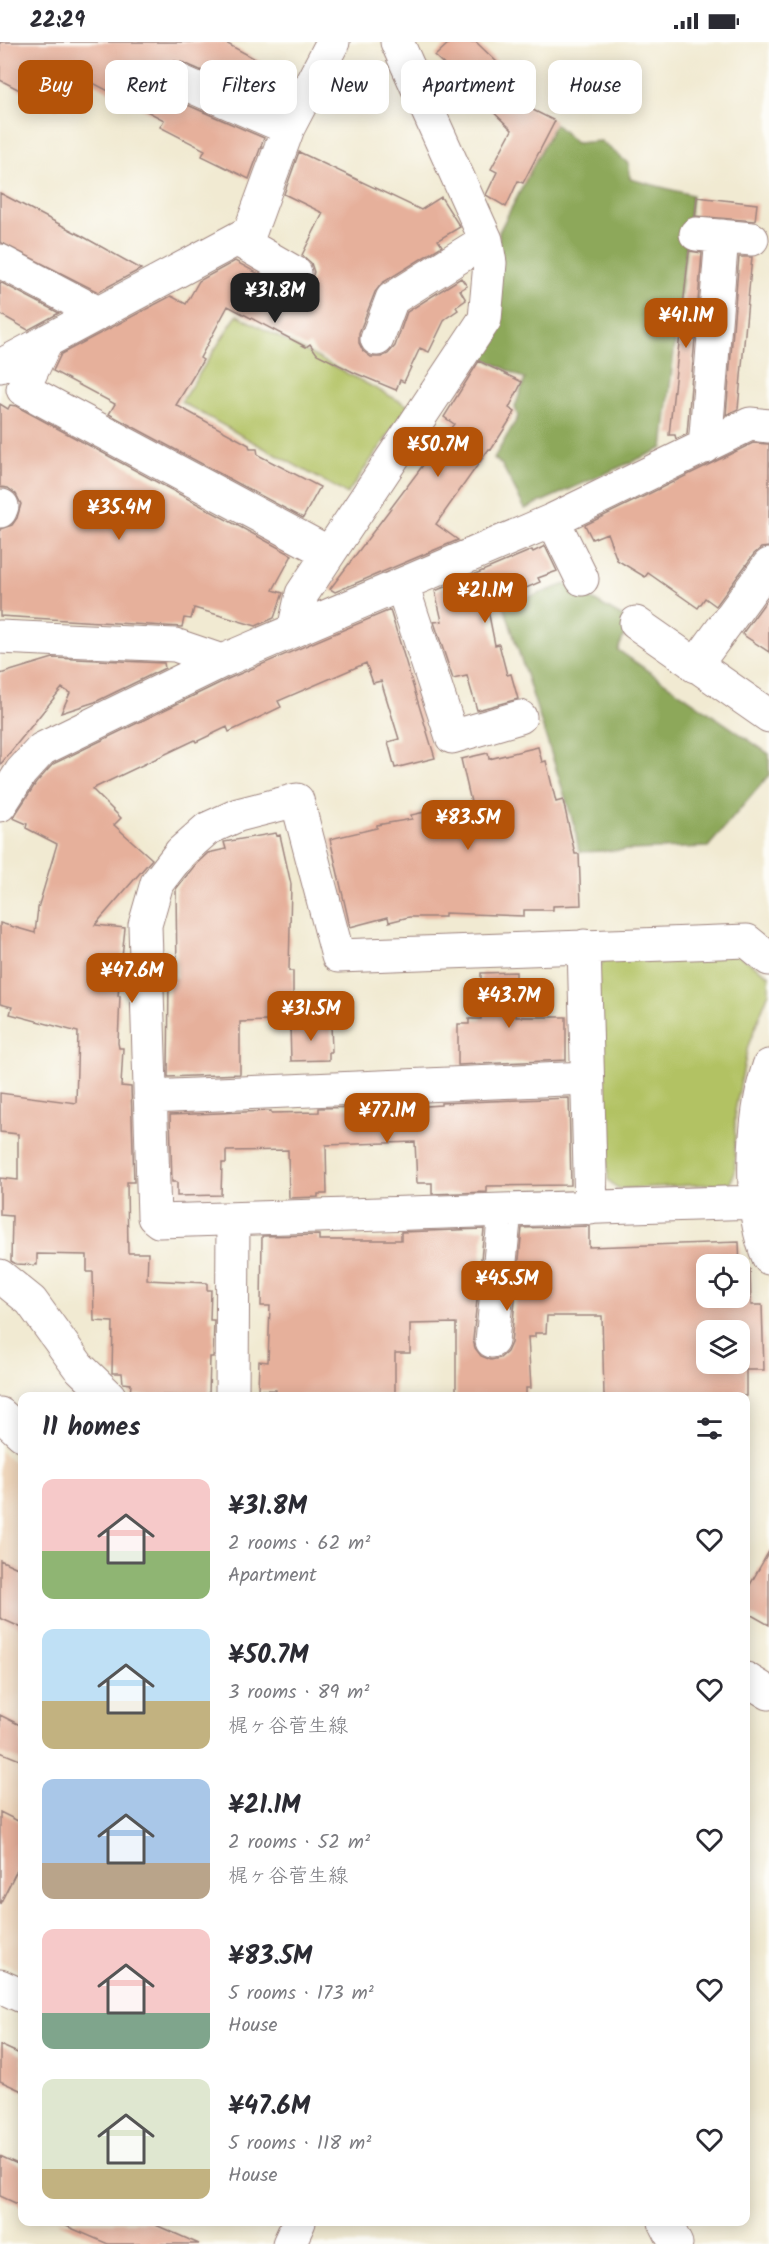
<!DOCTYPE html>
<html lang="en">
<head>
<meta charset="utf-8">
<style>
  :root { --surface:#fff; --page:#f2f2f3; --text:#2b2b33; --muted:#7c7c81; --accent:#b45309 }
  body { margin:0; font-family:Kalam,"Klee One",sans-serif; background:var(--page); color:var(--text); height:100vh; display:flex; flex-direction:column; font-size:22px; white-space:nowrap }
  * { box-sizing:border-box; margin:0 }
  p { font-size:20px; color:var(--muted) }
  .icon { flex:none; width:33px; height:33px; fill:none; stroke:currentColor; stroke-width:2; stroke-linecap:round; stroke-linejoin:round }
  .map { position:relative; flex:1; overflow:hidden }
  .panel { position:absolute; left:18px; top:1350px; width:732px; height:834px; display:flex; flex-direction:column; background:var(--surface); border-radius:12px; box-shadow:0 3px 15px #0003 }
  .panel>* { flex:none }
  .top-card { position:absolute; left:18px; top:18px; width:734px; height:54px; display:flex; gap:12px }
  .controls { position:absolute; left:696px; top:1212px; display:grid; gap:12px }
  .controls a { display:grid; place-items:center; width:54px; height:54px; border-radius:12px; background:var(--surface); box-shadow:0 3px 15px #0003; font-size:30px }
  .price { position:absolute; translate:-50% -51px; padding:0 14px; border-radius:12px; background:var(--accent); color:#fff; font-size:20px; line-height:39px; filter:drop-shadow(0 2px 3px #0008) }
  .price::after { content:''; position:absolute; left:50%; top:36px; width:18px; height:14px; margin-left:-9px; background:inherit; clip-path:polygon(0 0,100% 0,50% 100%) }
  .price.current { background:#222; color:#fff }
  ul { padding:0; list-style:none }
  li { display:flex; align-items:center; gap:18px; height:150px; padding:0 24px }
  li span { display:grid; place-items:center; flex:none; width:168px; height:120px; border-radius:12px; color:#555 }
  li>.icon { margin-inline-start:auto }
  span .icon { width:72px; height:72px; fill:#fffc; stroke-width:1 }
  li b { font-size:26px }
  h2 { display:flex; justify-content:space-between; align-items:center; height:72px; padding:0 24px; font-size:26px }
  .chip { padding:0 21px; border-radius:12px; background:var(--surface); box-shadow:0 3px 15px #0003; font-size:21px; line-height:54px }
  .chip.current { background:var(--accent); color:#fff }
  .status { display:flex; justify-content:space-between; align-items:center; height:42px; padding:0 30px; background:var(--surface); direction:ltr }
  .status svg { height:16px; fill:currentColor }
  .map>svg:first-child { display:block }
  .built { fill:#efd6bb }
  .green { fill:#b2c264; stroke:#7e7048; stroke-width:1.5 }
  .forest { fill:#8da85a; stroke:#6c6442; stroke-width:1.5 }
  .building { fill:#e6b09b; fill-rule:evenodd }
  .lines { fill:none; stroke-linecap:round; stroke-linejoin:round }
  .minor-casing { stroke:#9e847e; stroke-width:35 }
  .minor { stroke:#fff; stroke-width:33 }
</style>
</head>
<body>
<div class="status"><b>22:29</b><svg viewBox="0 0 49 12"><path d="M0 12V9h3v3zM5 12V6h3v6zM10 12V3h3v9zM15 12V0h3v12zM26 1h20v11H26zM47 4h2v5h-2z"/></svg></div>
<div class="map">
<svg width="769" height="2202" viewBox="0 0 769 2202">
  <rect width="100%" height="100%" fill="#fdfcf7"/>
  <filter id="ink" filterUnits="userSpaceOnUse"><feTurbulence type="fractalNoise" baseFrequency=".0167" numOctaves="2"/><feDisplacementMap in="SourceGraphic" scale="12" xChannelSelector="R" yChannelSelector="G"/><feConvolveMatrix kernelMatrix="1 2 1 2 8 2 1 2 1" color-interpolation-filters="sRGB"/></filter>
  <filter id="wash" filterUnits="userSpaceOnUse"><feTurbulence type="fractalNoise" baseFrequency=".008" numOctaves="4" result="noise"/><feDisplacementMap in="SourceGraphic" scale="24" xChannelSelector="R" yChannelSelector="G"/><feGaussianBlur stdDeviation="1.35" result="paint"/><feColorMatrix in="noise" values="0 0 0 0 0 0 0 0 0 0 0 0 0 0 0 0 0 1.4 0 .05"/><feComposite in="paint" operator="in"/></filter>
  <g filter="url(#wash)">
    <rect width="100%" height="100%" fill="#f1ead2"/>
    <path class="built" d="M0,1409L22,1427V1929L0,1920Z"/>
    <path class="green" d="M237,273L409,364L347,452L181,360Z
      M735,911L769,933V950L748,1004L735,1069V1130L730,1141L618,1147L608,1138L597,929L606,915Z"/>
    <path class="forest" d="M555,82L576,101L601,99L629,122L630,137L692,153L663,406L525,467L502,423L494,416L518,375L515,365L525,337L482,315L496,288L499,190Z
      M566,542L630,579L618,608L769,712V733L708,805L579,810L575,786L504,564Z"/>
    <g id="blocks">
      <path class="building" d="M0,0H224L292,37L279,62L184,21L175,19L166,23L160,31L159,41L162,50L169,55L264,96L249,137L202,114L205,108L160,85L164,78L76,32L57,67L0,38Z
        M450,0H476L523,45L511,57L555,79L523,141L518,139L506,165L486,153L497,130L491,127L512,88L435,14Z
        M299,110L421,168L441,155L460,185L438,198L442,204L382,241L375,250L359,291V301L363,309L371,315H381L388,312L395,304L407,270L461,236L467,244L460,248L466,258L456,265L458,268L445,277L429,310L420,306L404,340L400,338L396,348L355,331L317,312L310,302L306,305L228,264L200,316L203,318L176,363L249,403L250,407H257L258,413L320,445L303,476L109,372L115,362L53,329L61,312L171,254L186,262L199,239L235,219L286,247L296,250L305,247L311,240L314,230L311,221L302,213L323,171L284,152Z
        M0,151L82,194L141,227L98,250L0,200Z
        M697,155L757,162L755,179L695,174Z
        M689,209L702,211L687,392L676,397L675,393H669Z
        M739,215H752L738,367L726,373Z
        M0,240L59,271L28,288L0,272Z
        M479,319L522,340L509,366L515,370L491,408L489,407L436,482L458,498L335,550L330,547L454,382L444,375Z
        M0,362L8,367L10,363L16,364L292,513L273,548L283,551L274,576L256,584L194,566L191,577L184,576L182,585L0,574V487L12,483L17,476L21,462L16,452L8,446L0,445Z
        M753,401L769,402V505L761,506L754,512L716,564L705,556L698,566L648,531L645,535L617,518L607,491L592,497L585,483Z
        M545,504L557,529L538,536L540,540L487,563L495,603L499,602L507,633L511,632L518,657L477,668L467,634L453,637L434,580L442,579L435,549L532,508L533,510Z
        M769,555V610L742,592Z
        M390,568L435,716L395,726L388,700L399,697L381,639L373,641L366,621L278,659L281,665L229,690L227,685L196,700L195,698L92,747L121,776L114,783L152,817L95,883L125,886L118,954H120L118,1001L119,1006H123L121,1044L131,1045L134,1140H127L128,1211H148L147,1238L207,1241V1248H211L210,1278H214L213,1315H210L209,1354L130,1353L131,1342L123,1341L122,1331H112L113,1280L94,1279L93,1230H87V1213L37,1212V1223L16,1222L11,1219L12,1174L0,1173V1136L18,1138V1092L0,1090V1051L76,1061L78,990L10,972L12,965L0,962V881L35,891L38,866L57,802L26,786L27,782L13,776L36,741L53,722L230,636Z
        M53,616L164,621L165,626L95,660L61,671L70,651L62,646L0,723V632Z
        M538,705L542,720L546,719L556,760L563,758L575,812H579L581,863L553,864V868H524V874L445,871V875H409L389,880L388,875L350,885L330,797L377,786V783L412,777L411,773L471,760L461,717L488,711L489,717Z
        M276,791L277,794L280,793L291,842L289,929H293V978L240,980V1032L168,1035L169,935H177L176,847L195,823L208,811L226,807L224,800Z
        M516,930V975H566V1018L458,1023V982H469V977H481V931Z
        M331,982L332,1010H329V1018L291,1019L290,983Z
        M569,1056L571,1143L487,1144V1150L432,1152V1141H417L415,1100L326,1103L327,1152H318V1155L289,1156L288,1108L226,1109V1121H222L221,1153L177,1154V1140H172L170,1073L271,1069V1071L319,1070V1066L426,1064L441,1063V1061Z
        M589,1184V1205L739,1200L740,1227H750L751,1263H762L764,1328H746V1354H604L602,1274H547L546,1291H535V1295H528L531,1346H526V1354H456V1281L410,1282V1311H395V1354H276V1348H258L259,1319L268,1320L270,1264H261L262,1194L319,1193V1198H401V1190L484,1187L473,1298L475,1306L481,1314L491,1318L500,1316L507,1310L511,1301L522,1186ZM706,1222H740V1256H706ZM706,1288H740V1322H706Z
        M769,1509V1583L746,1570V1550Z
        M0,1518L22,1528V1586L0,1576Z
        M0,1673L22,1684V1719L0,1710Z
        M0,1770L22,1781V1818L0,1862Z
        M0,2003L22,2013V2049L0,2039Z
        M0,2114L22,2124V2164L0,2154Z
        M57,2180H149L199,2202H108Z"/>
    </g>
  </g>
  <g filter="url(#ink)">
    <use href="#blocks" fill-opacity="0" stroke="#9e847e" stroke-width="1.5"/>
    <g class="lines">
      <defs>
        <path id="minor" d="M177,38L288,86
          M696,192L752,197
          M238,198L295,231
          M0,219L98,271
          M377,297L392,257L486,198
          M46,299L23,347L329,511
          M0,324L250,190L288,86L333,0
          M705,405L722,194
          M0,469L2,464
          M553,478L582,537
          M402,543L452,695L520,675
          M636,581L769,674
          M294,588L302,552L485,277L490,221L486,198L397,0
          M0,595L175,603L222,619
          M695,624L769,523
          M0,763L21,730L42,707L222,619L553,478L750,382L769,384
          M584,904L591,1166
          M769,1024C753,1073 747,1169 769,1216
          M150,1055L587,1036
          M757,1160L159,1179L154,1175L145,883L157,841L181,810L207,787L238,773L297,758L338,914L747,899L769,917
          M0,1234L31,1259L78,1324L109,1354
          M492,1299L505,1169
          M232,1354L233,1177
          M0,1372L22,1392
          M746,1637L769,1651
          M0,1944L22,1954
          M665,2180L676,2202
          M289,2202L299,2180"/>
      </defs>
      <use href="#minor" class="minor-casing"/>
      <use href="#minor" class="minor"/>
    </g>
  </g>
</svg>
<div class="controls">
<a><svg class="icon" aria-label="locate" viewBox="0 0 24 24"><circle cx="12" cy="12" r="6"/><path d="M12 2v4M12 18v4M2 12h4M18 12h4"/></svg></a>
<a><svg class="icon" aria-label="layers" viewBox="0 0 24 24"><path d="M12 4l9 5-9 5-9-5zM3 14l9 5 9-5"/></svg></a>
</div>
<b class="price current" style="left:275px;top:282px">¥31.8M</b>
<b class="price" style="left:686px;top:307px">¥41.1M</b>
<b class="price" style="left:438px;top:436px">¥50.7M</b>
<b class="price" style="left:119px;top:499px">¥35.4M</b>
<b class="price" style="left:485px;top:582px">¥21.1M</b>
<b class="price" style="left:468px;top:809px">¥83.5M</b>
<b class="price" style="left:132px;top:962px">¥47.6M</b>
<b class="price" style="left:509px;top:987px">¥43.7M</b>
<b class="price" style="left:311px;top:1000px">¥31.5M</b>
<b class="price" style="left:387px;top:1102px">¥77.1M</b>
<b class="price" style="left:507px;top:1270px">¥45.5M</b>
<div class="top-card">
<a class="chip current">Buy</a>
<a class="chip">Rent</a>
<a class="chip">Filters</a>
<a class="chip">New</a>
<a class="chip">Apartment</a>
<a class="chip">House</a>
</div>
<section class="panel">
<h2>11 homes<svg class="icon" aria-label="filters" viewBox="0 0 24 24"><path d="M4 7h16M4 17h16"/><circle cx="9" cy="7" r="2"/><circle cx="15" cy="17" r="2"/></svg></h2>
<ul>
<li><span style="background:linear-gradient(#f6c9c9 60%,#8fb573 0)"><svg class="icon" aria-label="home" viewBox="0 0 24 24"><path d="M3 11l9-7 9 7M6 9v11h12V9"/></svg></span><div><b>¥31.8M</b><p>2 rooms · 62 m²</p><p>Apartment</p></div><svg class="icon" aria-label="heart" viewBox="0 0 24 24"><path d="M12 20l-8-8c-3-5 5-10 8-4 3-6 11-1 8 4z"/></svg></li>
<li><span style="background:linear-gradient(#bfe0f5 60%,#c2b280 0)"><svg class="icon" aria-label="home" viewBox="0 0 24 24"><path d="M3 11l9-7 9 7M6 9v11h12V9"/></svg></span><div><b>¥50.7M</b><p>3 rooms · 89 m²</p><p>梶ヶ谷菅生線</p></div><svg class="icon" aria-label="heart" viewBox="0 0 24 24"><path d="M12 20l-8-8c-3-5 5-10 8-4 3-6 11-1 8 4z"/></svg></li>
<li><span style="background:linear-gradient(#a9c7e8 70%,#b9a48a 0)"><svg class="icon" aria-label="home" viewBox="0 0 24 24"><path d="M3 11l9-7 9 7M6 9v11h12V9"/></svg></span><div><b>¥21.1M</b><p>2 rooms · 52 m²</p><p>梶ヶ谷菅生線</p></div><svg class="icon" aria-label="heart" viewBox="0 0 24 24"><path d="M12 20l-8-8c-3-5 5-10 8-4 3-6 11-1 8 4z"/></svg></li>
<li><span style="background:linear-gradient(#f6c9c9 70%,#7fa58c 0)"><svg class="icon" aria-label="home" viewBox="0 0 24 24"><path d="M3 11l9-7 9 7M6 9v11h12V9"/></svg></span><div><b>¥83.5M</b><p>5 rooms · 173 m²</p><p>House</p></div><svg class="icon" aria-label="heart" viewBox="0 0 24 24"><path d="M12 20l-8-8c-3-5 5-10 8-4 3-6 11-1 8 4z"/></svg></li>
<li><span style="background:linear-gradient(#dfe7d0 75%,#c2b280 0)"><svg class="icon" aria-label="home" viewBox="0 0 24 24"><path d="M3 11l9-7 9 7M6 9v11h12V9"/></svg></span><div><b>¥47.6M</b><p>5 rooms · 118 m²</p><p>House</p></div><svg class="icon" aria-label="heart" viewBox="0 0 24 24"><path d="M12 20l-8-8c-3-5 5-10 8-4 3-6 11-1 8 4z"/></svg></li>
</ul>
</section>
</div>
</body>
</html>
